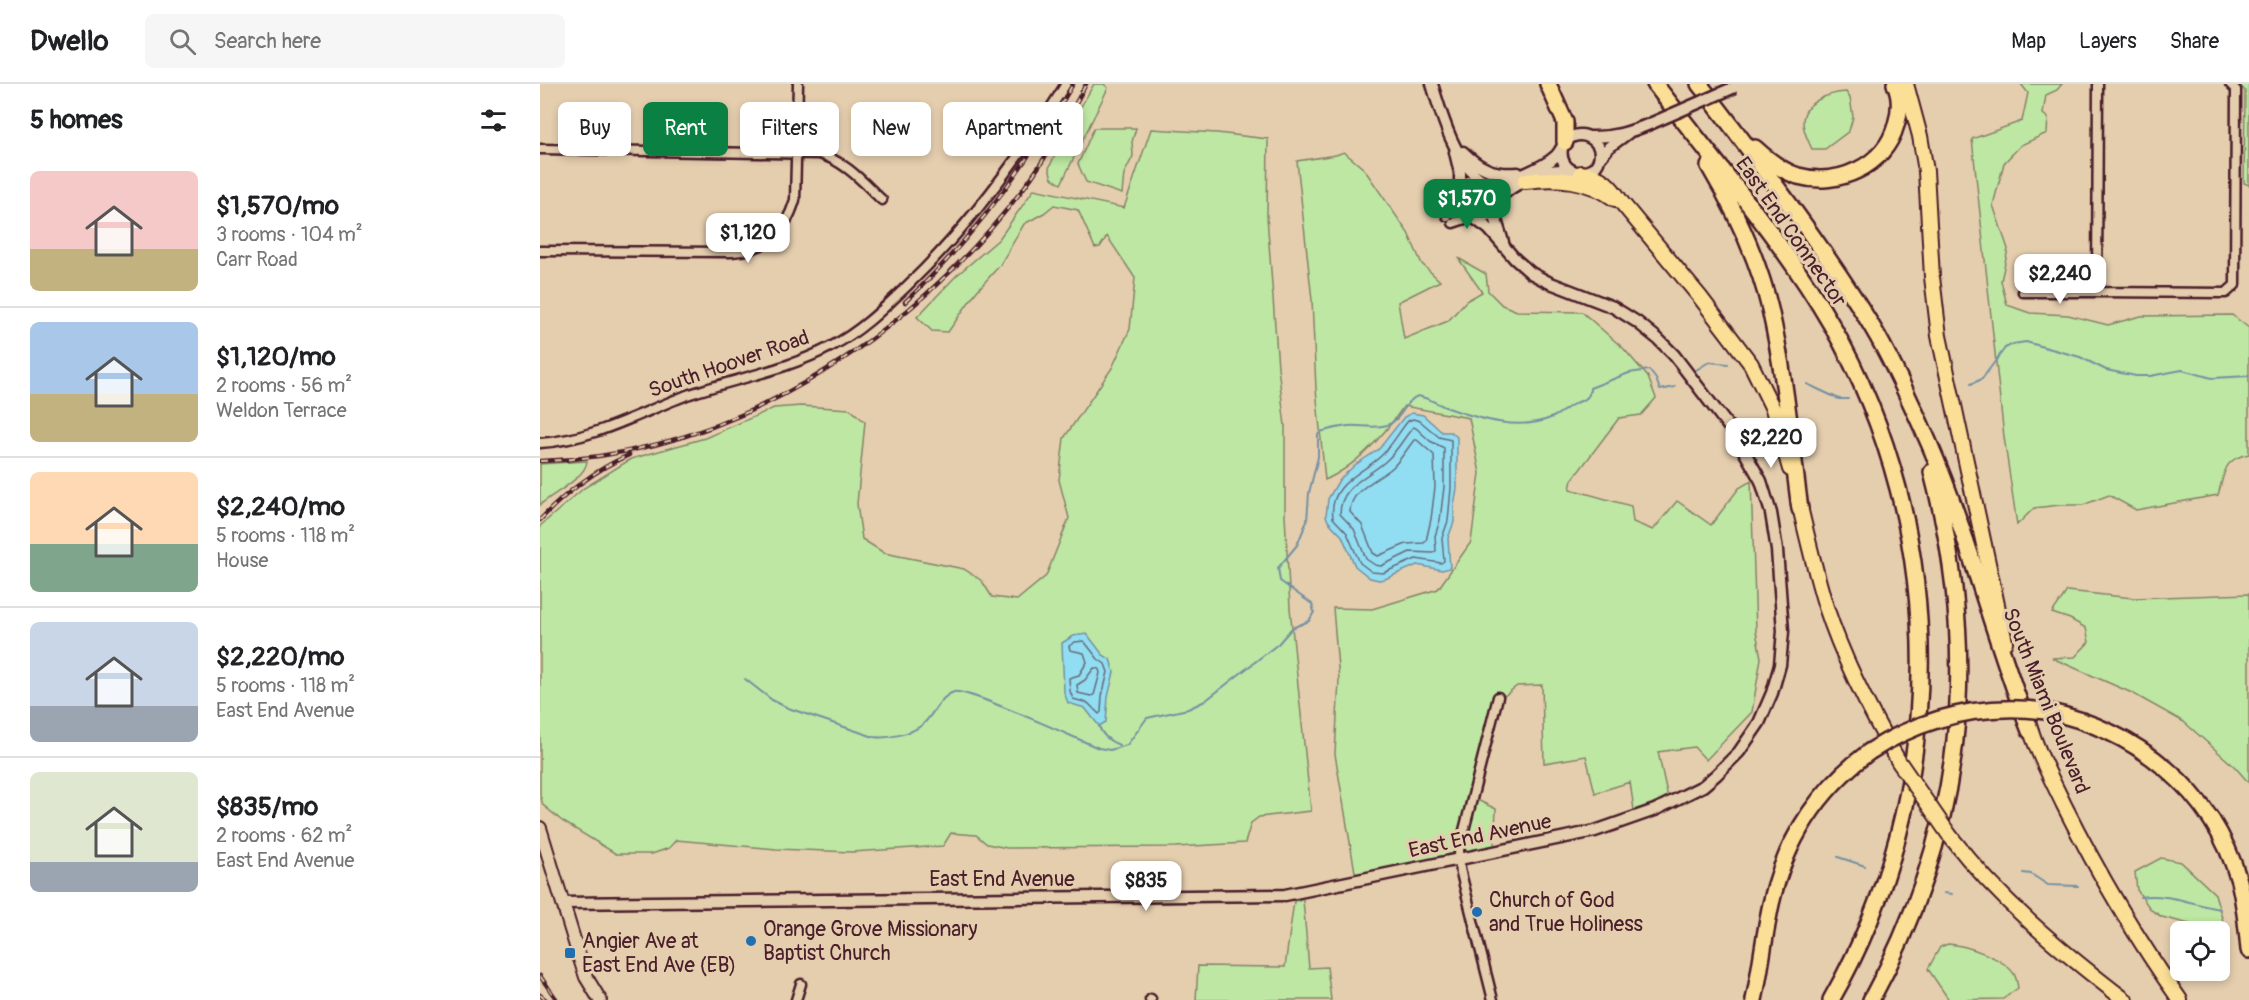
<!DOCTYPE html>
<html lang="en">
<head>
<meta charset="utf-8">
<style>
  :root { --surface:#fff; --page:#f6f6f6; --text:#202124; --muted:#757577; --line:#e0e0e0; --accent:#0b8043 }
  body { margin:0; font-family:Pangolin,sans-serif; background:var(--page); color:var(--text); height:100vh; display:flex; flex-direction:column; font-size:22px; white-space:nowrap }
  * { box-sizing:border-box; margin:0 }
  p { font-size:20px; color:var(--muted) }
  .icon { flex:none; width:33px; height:33px; fill:none; stroke:currentColor; stroke-width:2; stroke-linecap:round; stroke-linejoin:round }
  .map { position:relative; flex:1; overflow:hidden }
  .side { display:flex; flex-direction:column; background:var(--surface); width:540px }
  .side>* { flex:none }
  .top-card { position:absolute; left:18px; top:18px; width:570px; height:54px; display:flex; gap:12px }
  .controls { position:absolute; left:1630px; top:837px; display:grid; gap:12px }
  .controls a { display:grid; place-items:center; width:60px; height:60px; border-radius:9px; background:var(--surface); box-shadow:0 3px 9px #0003; font-size:30px }
  .price { position:absolute; translate:-50% -51px; padding:0 14px; border-radius:12px; background:#fff; color:#222; font-size:20px; line-height:39px; filter:drop-shadow(0 2px 3px #0008) }
  .price::after { content:''; position:absolute; left:50%; top:36px; width:18px; height:14px; margin-left:-9px; background:inherit; clip-path:polygon(0 0,100% 0,50% 100%) }
  .price.current { background:var(--accent); color:#fff }
  ul { padding:0; list-style:none }
  li { display:flex; align-items:center; gap:18px; height:150px; padding:0 30px }
  li+li { border-top:2px solid var(--line) }
  li span { display:grid; place-items:center; flex:none; width:168px; height:120px; border-radius:9px; color:#555 }
  li>.icon { margin-inline-start:auto }
  span .icon { width:72px; height:72px; fill:#fffc; stroke-width:1 }
  li b { font-size:26px }
  h2 { display:flex; justify-content:space-between; align-items:center; height:72px; padding:0 30px; font-size:26px }
  .pill { padding:0 21px; border-radius:9px; background:var(--surface); box-shadow:0 3px 9px #0003; font-size:21px; line-height:54px }
  .pill.current { background:var(--accent); color:#fff }
  header { display:flex; align-items:center; gap:36px; box-sizing:border-box; height:84px; padding:0 30px; background:var(--surface); border-bottom:2px solid var(--line) }
  header strong { font-size:28px }
  nav { display:flex; gap:33px; margin-inline-start:auto; font-size:21px }
  .search { width:420px; height:54px; background:var(--page); display:flex; align-items:center; gap:15px; box-sizing:border-box; padding:0 21px; border-radius:9px; color:var(--muted); font-size:22px }
  main { display:flex; flex:1; min-height:0 }
  .map>svg:first-child { display:block }
  .green { fill:#bde7a3; stroke:#848367; stroke-width:1.5 }
  .water { fill:#91ddf2; stroke:#7591a2; stroke-width:1.5 }
  .lines { fill:none; stroke-linecap:round; stroke-linejoin:round }
  .shore { stroke:#666b7b; stroke-width:1.5 }
  .stream { stroke:#7591a2; stroke-width:2 }
  .minor-casing { stroke:#4a1f2b; stroke-width:13 }
  .tertiary-casing { stroke:#4a1f2b; stroke-width:15 }
  .secondary-casing { stroke:#4a1f2b; stroke-width:16 }
  .trunk-casing { stroke:#4a1f2b; stroke-width:18 }
  .motorway-casing { stroke:#4a1f2b; stroke-width:20 }
  .minor { stroke:#e5ceae; stroke-width:8 }
  .tertiary { stroke:#e5ceae; stroke-width:10 }
  .secondary { stroke:#e5ceae; stroke-width:12 }
  .trunk { stroke:#fbdf96; stroke-width:14 }
  .motorway { stroke:#fbdf96; stroke-width:15 }
  .rail-casing { stroke:#4a1f2b; stroke-width:4.5 }
  .rail { stroke:#e5ceae; stroke-width:2; stroke-dasharray:7; stroke-linecap:butt }
  .tertiary-bridge-casing { stroke:#4a1f2b; stroke-width:15; stroke-linecap:butt }
  .trunk-bridge-casing { stroke:#4a1f2b; stroke-width:18; stroke-linecap:butt }
  .motorway-bridge-casing { stroke:#4a1f2b; stroke-width:20; stroke-linecap:butt }
  .tertiary-bridge { stroke:#e5ceae; stroke-width:10 }
  .trunk-bridge { stroke:#fbdf96; stroke-width:14 }
  .motorway-bridge { stroke:#fbdf96; stroke-width:15 }
  .poi-dot { fill:#1f6fb2; stroke:#e5ceae; stroke-width:2 }
  .labels { text-anchor:middle; dominant-baseline:central; stroke-width:6; stroke-linejoin:round; paint-order:stroke }
  .street-label { font-size:21px; fill:#4a1f2b; stroke:#e5ceae }
  .poi-label { font-size:21px; fill:#4a1f2b; stroke:#e5ceae; text-anchor:start }
</style>
</head>
<body>
<header>
<strong>Dwello</strong>
<div class="search"><svg class="icon" aria-label="search" viewBox="0 0 24 24"><circle cx="10" cy="10" r="6"/><path d="M15 15l6 6"/></svg>Search here</div>
<nav><a>Map</a><a>Layers</a><a>Share</a></nav>
</header>
<main>
<section class="side">
<h2>5 homes<svg class="icon" aria-label="filters" viewBox="0 0 24 24"><path d="M4 7h16M4 17h16"/><circle cx="9" cy="7" r="2"/><circle cx="15" cy="17" r="2"/></svg></h2>
<ul>
<li><span style="background:linear-gradient(#f6c9c9 65%,#c2b280 0)"><svg class="icon" aria-label="home" viewBox="0 0 24 24"><path d="M3 11l9-7 9 7M6 9v11h12V9"/></svg></span><div><b>$1,570/mo</b><p>3 rooms · 104 m²</p><p>Carr Road</p></div></li>
<li><span style="background:linear-gradient(#a9c7e8 60%,#c2b280 0)"><svg class="icon" aria-label="home" viewBox="0 0 24 24"><path d="M3 11l9-7 9 7M6 9v11h12V9"/></svg></span><div><b>$1,120/mo</b><p>2 rooms · 56 m²</p><p>Weldon Terrace</p></div></li>
<li><span style="background:linear-gradient(#ffd9b3 60%,#7fa58c 0)"><svg class="icon" aria-label="home" viewBox="0 0 24 24"><path d="M3 11l9-7 9 7M6 9v11h12V9"/></svg></span><div><b>$2,240/mo</b><p>5 rooms · 118 m²</p><p>House</p></div></li>
<li><span style="background:linear-gradient(#c9d6e8 70%,#9aa5b1 0)"><svg class="icon" aria-label="home" viewBox="0 0 24 24"><path d="M3 11l9-7 9 7M6 9v11h12V9"/></svg></span><div><b>$2,220/mo</b><p>5 rooms · 118 m²</p><p>East End Avenue</p></div></li>
<li><span style="background:linear-gradient(#dfe7d0 75%,#9aa5b1 0)"><svg class="icon" aria-label="home" viewBox="0 0 24 24"><path d="M3 11l9-7 9 7M6 9v11h12V9"/></svg></span><div><b>$835/mo</b><p>2 rooms · 62 m²</p><p>East End Avenue</p></div></li>
</ul>
</section>
<div class="map">
<svg width="1709" height="916" viewBox="0 0 1709 916">
  <rect width="100%" height="100%" fill="#e5ceae"/>
  <filter id="ink" filterUnits="userSpaceOnUse"><feTurbulence type="fractalNoise" baseFrequency=".0167" numOctaves="2"/><feDisplacementMap in="SourceGraphic" scale="12" xChannelSelector="R" yChannelSelector="G"/><feConvolveMatrix kernelMatrix="1 2 1 2 8 2 1 2 1" color-interpolation-filters="sRGB"/></filter>
  <g filter="url(#ink)">
    <path class="green" d="M554,0H564L568,4L521,100L512,94L509,84L523,54Z
      M1481,0H1522L1517,6L1506,11L1503,30L1508,34L1507,49L1481,61L1464,79L1453,121L1468,165L1461,197L1467,221L1490,229L1528,231L1568,241L1601,232L1692,231L1709,244V370C1683,375 1685,388 1678,411L1596,426L1569,411L1543,421H1520L1494,424L1477,441L1464,353L1432,55L1482,37L1488,9Z
      M1699,0H1709V101L1704,99L1705,7Z
      M1306,8L1310,14L1313,33L1309,47L1285,65H1272C1268,56 1263,48 1263,38C1263,17 1290,9 1306,8Z
      M554,44H596L592,58L593,72L584,90L582,110L546,98L538,80Z
      M611,45L677,49L728,55L727,132L738,283L745,342V431L750,524L771,727L719,733L711,739L705,759L636,763L467,764L447,760L436,751L411,749L403,762L312,768L236,765L136,756L129,764L112,770H76L22,737L3,721L0,711V442L44,404L91,375L165,354L234,324L261,322L310,325L325,338L317,420L322,455L344,469L424,485L442,497L452,513L477,516L506,492L529,434L519,396L524,354L572,284L590,245L595,194L567,152L560,163L555,164L538,126L514,121L504,129L484,140L460,181L436,208L408,248L392,247L377,233L416,192L459,155L494,105L584,124Z
      M804,68L824,85L868,149L882,180L900,197L858,218L864,255L908,237L926,217L942,208L918,174L946,190L948,207L962,221L977,227L1042,228L1084,265L1108,293L1116,314L1101,331L1079,334L1032,396L1030,405L1091,422L1093,438L1113,446L1137,417L1171,441L1199,404L1211,397L1216,547L1221,574L1212,628L1166,676L1154,663L1118,668L1128,714L1094,726L1090,698L1055,709L1046,672L1004,679L1002,601L977,602L954,620L931,713L956,725L954,764L816,794L795,670L799,596L793,524L832,525L898,505L931,458L940,389L929,334L864,322C844,351 818,381 785,396L776,305L772,216L757,77L796,71Z
      M47,377C46,394 12,410 0,421V380Z
      M1527,507L1593,514L1709,510V699L1695,683L1644,638L1592,609L1512,574L1535,573L1549,558L1546,544L1530,535L1512,529Z
      M1621,774L1641,778L1675,810L1684,841L1665,844L1622,833L1611,826L1597,806L1595,788Z
      M763,816L769,884L787,883L791,916H656L658,882L745,883L754,817Z
      M1408,860C1426,861 1464,874 1474,890C1477,895 1477,899 1478,904L1463,915L1409,916L1388,885L1400,863Z"/>
    <path class="water" d="M872,329L883,331L902,348H911L917,353V404L914,422V438L908,454L910,484L902,486L877,481L845,495L839,496L830,494L815,482L802,452L788,437L786,432L788,415L799,396L815,381L839,365L864,333Z
      M547,550L563,571L570,575L574,588L568,613L566,638L559,642L545,624L528,619L524,608L522,559L533,552Z"/>
    <g class="lines">
      <path class="shore" d="M873,335L880,337L899,353L911,356V404L908,437L902,454L904,477L901,479L876,475L843,489L832,488L820,479L807,449L793,434C788,399 823,390 842,371C852,361 859,348 868,337Z
        M873,343L876,344L890,357L904,364V403L900,436L895,452L896,467L893,469L870,468L841,482L835,481L826,475L814,445L800,430C800,401 829,393 847,376C857,367 864,354 873,343Z
        M874,356H877L894,371L895,403L891,435L886,457L884,459L866,460L838,472L833,469L822,441L810,428C810,405 839,396 853,383C861,375 867,365 874,356Z
        M544,557L558,575L565,580L568,588L562,612L561,628L559,630L548,619L533,615L530,607L529,594L539,591L547,578L544,569L530,566L529,562L535,558Z
        M554,584L559,585L560,589L554,611L551,612L538,609L537,601L545,596Z"/>
      <path class="stream" d="M1156,286L1169,278L1188,280
        M1267,300L1299,315H1308
        M1431,300L1442,295L1465,264L1473,260L1486,258L1540,273L1566,286L1596,292H1610L1642,286L1672,294L1709,292
        M205,595L232,616L248,624L334,653C347,655 371,650 382,641C393,632 399,613 414,608C427,604 539,656 559,664L570,666L587,661L607,634L648,625L665,617L738,560L752,544L769,537L774,528L772,520L740,497L738,484L757,461L767,437L769,409L778,373V351L780,348C790,345 799,343 808,342C821,341 834,345 847,341C862,336 865,316 878,312C888,314 898,320 908,324C940,335 980,348 1013,333C1020,330 1025,325 1032,321C1042,315 1050,317 1050,304L1089,289L1109,286L1116,295L1120,306L1135,303
        M559,642C562,652 569,657 579,661
        M1298,773L1325,782
        M1483,789L1491,790L1508,801L1538,802
        M1404,809L1412,810
        M1600,813C1625,808 1656,821 1680,825"/>
      <defs>
        <path id="minor" d="M1558,0L1557,208L1686,209L1695,201L1696,6L1690,0
          M0,65L279,70C305,77 323,98 342,116
          M907,132L918,112
          M913,139L931,133
          M0,167L192,168C227,166 245,149 255,116L258,0
          M1483,208H1557
          M0,359C54,356 101,328 150,310C198,294 247,286 292,262C321,247 343,225 366,203C429,143 480,73 526,0
          M256,916L261,900
          M610,916L611,915
          M953,916L920,785L919,766L958,613"/>
        <path id="tertiary" d="M892,0C901,30 915,79 942,96
          M1049,53C1072,54 1091,48 1112,39
          M915,68L920,89V106
          M923,68C940,85 954,91 978,89
          M1059,75L1069,63L1088,49
          M918 115a19 19 0 1 1 38 0a19 19 0 1 1-38 0Z
          M948,100C965,100 1003,84 1016,72C1022,66 1024,55 1034,52C1046,48 1060,57 1060,70C1059,97 1017,94 1022,64
          M955,117C974,99 1006,82 1032,87
          M955,121L956,136L963,158
          M23,819L745,811L1055,747L1115,726L1163,702L1176,691L1199,668L1219,639L1232,609L1240,581L1243,547L1237,466L1231,429L1221,397L1195,351L1134,271L1118,255L1097,238L1073,223L1008,198L991,189L975,175L949,145L934,134"/>
        <path id="secondary" d="M0,744L39,872L46,893L60,916"/>
        <path id="trunk" d="M1366,0L1380,52L1386,87L1392,193L1399,252L1465,558
          M1041,89C1063,92 1071,102 1082,119L1160,213L1211,280L1233,325L1250,385
          M985,97C1019,93 1047,95 1075,115
          M1258,415C1267,451 1275,488 1286,523C1304,578 1330,628 1359,678
          M1488,637C1496,666 1511,694 1524,721C1558,789 1596,854 1640,916
          M1410,752C1459,816 1521,867 1585,916"/>
        <path id="motorway" d="M1008,0L1025,38V58
          M1115,0C1175,79 1241,154 1291,240C1410,448 1410,708 1291,916
          M1159,0C1189,37 1216,75 1244,113C1277,158 1310,204 1338,253C1357,287 1373,323 1389,359C1429,452 1453,552 1490,647
          M1215,64C1228,76 1242,87 1258,92C1298,103 1345,82 1356,41C1360,28 1361,13 1355,0
          M1169,82C1195,126 1218,174 1230,225C1245,290 1251,358 1260,425
          M1506,627C1596,646 1673,706 1699,797C1705,820 1707,843 1709,866
          M1214,916C1221,884 1224,852 1231,820C1245,757 1278,706 1329,668
          M1331,916C1424,745 1441,576 1392,388"/>
      </defs>
      <use href="#minor" class="minor-casing"/>
      <use href="#tertiary" class="tertiary-casing"/>
      <use href="#secondary" class="secondary-casing"/>
      <use href="#trunk" class="trunk-casing"/>
      <use href="#motorway" class="motorway-casing"/>
      <use href="#minor" class="minor"/>
      <use href="#tertiary" class="tertiary"/>
      <use href="#secondary" class="secondary"/>
      <use href="#trunk" class="trunk"/>
      <use href="#motorway" class="motorway"/>
      <defs>
        <path id="rail" d="M365,218C433,155 487,80 533,0
          M0,377C192,372 370,254 483,105C508,72 527,36 546,0
          M0,436C24,410 56,385 89,371
          M0,892L17,916
          M0,911L6,916"/>
      </defs>
      <use href="#rail" class="rail-casing"/>
      <use href="#rail" class="rail"/>
      <defs>
        <path id="tertiary-bridge" d="M1112,39L1195,3"/>
        <path id="trunk-bridge" d="M1359,678L1410,752"/>
        <path id="motorway-bridge" d="M1329,668C1383,633 1442,619 1506,627"/>
      </defs>
      <use href="#tertiary-bridge" class="tertiary-bridge-casing"/>
      <use href="#trunk-bridge" class="trunk-bridge-casing"/>
      <use href="#motorway-bridge" class="motorway-bridge-casing"/>
      <use href="#tertiary-bridge" class="tertiary-bridge"/>
      <use href="#trunk-bridge" class="trunk-bridge"/>
      <use href="#motorway-bridge" class="motorway-bridge"/>
    </g>
  </g>
  <g class="poi-dot">
    <circle cx="937" cy="828" r="6"/>
    <circle cx="211" cy="857" r="6"/>
    <rect x="24" y="863" width="12" height="12" rx="3"/>
  </g>
  <g class="labels">
    <g class="street-label">
      <text transform="translate(1251 148) rotate(55)">East End Connector</text>
      <text transform="translate(189 280) rotate(-19)">South Hoover Road</text>
      <text transform="translate(1506 617) rotate(68)">South Miami Boulevard</text>
      <text transform="translate(940 752) rotate(-12)">East End Avenue</text>
      <text x="462" y="795">East End Avenue</text>
    </g>
    <g class="poi-label">
      <text x="949" y="816">Church of God<tspan x="949" dy="24">and True Holiness</tspan></text>
      <text x="223" y="845">Orange Grove Missionary<tspan x="223" dy="24">Baptist Church</tspan></text>
      <text x="42" y="857">Angier Ave at<tspan x="42" dy="24">East End Ave (EB)</tspan></text>
    </g>
  </g>
</svg>
<div class="controls">
<a><svg class="icon" aria-label="locate" viewBox="0 0 24 24"><circle cx="12" cy="12" r="6"/><path d="M12 2v4M12 18v4M2 12h4M18 12h4"/></svg></a>
</div>
<b class="price current" style="left:927px;top:146px">$1,570</b>
<b class="price" style="left:208px;top:180px">$1,120</b>
<b class="price" style="left:1520px;top:221px">$2,240</b>
<b class="price" style="left:1231px;top:385px">$2,220</b>
<b class="price" style="left:606px;top:828px">$835</b>
<div class="top-card">
<a class="pill">Buy</a>
<a class="pill current">Rent</a>
<a class="pill">Filters</a>
<a class="pill">New</a>
<a class="pill">Apartment</a>
</div>
</div>
</main>
</body>
</html>
